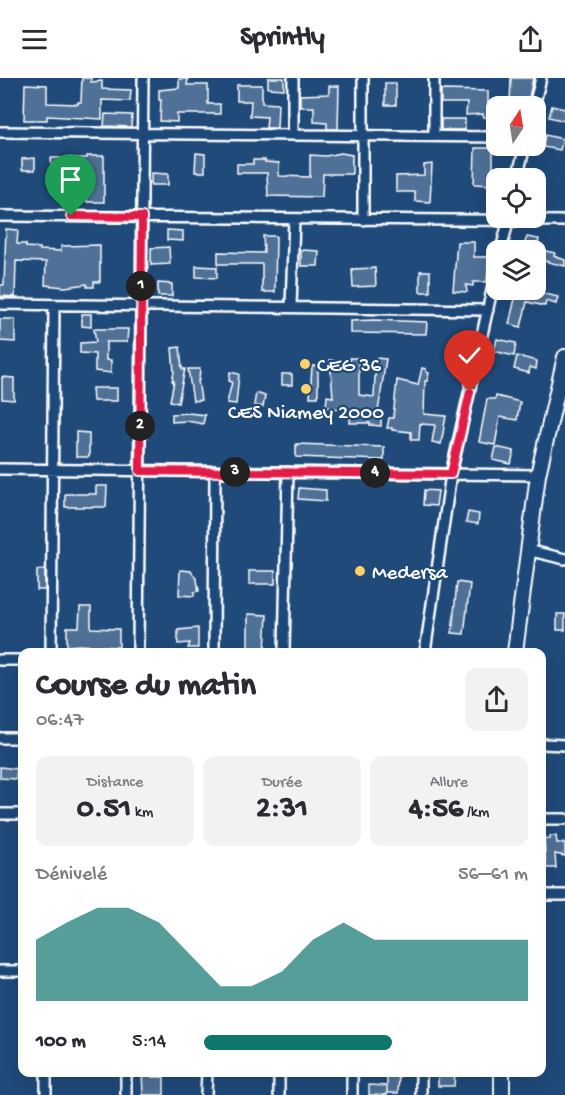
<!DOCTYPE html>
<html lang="fr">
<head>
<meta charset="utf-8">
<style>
  :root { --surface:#fff; --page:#f2f2f3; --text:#2b2b33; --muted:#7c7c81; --accent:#0f766e }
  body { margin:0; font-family:"Gochi Hand",sans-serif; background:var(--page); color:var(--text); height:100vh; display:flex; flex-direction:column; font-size:22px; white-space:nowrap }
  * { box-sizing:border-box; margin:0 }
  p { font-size:20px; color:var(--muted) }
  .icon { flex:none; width:33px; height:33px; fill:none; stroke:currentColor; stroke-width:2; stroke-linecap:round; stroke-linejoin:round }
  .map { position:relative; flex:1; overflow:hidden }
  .drawer { position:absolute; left:18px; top:570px; width:528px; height:429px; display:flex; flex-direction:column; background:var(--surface); border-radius:12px; box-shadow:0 6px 24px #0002 }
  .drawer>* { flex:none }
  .needle { width:39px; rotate:12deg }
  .tools { position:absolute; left:486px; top:18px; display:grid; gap:12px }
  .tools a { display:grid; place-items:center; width:60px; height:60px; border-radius:12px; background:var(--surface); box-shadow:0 6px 24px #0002; font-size:30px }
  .pin { position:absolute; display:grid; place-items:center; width:51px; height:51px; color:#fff; margin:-62px -26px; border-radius:50% 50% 50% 0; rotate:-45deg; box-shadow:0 0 6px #0007 }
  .pin .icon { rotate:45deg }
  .km { position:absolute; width:30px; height:30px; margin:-15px; border-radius:50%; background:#222; color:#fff; font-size:16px; line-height:30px; text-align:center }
  .round { display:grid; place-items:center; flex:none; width:63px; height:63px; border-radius:12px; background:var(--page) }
  .summary { display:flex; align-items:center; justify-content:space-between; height:102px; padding:0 18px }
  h1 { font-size:33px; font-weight:800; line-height:45px }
  .metrics { display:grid; grid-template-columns:repeat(3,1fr); gap:9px; height:102px; padding:6px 18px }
  .metrics div { display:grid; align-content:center; border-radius:12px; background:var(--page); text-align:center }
  .metrics b { font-size:30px; font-weight:800 }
  .metrics small { font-size:16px; font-weight:400 }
  .metrics p { font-size:16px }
  .chart { height:168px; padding:12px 18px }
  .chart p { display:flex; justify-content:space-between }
  .chart svg { width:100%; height:108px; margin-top:6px; fill:var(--accent); opacity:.7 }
  ul { padding:0 18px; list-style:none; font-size:20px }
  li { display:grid; grid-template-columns:96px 72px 1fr; align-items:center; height:45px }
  li i { height:15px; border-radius:8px; background:var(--accent) }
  header { display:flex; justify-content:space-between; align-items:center; height:78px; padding:0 18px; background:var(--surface); font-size:27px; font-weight:800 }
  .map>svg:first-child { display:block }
  .building { fill:#507197; stroke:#fff; stroke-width:1.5 }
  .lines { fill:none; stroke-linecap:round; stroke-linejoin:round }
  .street-casing { stroke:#fff; stroke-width:14 }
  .secondary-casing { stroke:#fff; stroke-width:18 }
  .street { stroke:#1f4a7a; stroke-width:9 }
  .secondary { stroke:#1f4a7a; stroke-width:14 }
  .route-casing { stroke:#fff; stroke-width:12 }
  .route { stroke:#e11d48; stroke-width:8 }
  .poi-dot { fill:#ffd166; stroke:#1f4a7a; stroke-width:2 }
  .labels { text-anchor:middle; stroke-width:4.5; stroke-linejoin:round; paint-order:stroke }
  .poi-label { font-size:21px; fill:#fff; stroke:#1f4a7a; text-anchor:start }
</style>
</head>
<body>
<header><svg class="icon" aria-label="menu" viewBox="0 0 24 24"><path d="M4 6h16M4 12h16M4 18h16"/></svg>Sprintly<svg class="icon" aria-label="share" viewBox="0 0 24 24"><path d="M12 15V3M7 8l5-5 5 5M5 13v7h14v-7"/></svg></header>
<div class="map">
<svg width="565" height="1017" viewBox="0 0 565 1017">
  <rect width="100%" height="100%" fill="#1f4a7a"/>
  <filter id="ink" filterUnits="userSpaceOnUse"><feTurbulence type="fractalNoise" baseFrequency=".0167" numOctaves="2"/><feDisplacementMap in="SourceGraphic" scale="12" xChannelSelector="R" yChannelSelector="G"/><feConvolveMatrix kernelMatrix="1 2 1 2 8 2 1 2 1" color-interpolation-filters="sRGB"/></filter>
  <g filter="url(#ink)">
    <path class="building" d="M82 0H91V4L102 3V11L131 12 130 23 102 22V41L47 38V42H24L25 6 47 7V25L78 26V24H81Z
      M268 0H284V11L268 10Z
      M511 0H533L528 25H510Z
      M179 1H188L187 7H208V26H220V36H177V44L160 43 161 22H159V12L179 10Z
      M385 5H396V27H385Z
      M237 7H262V25L278 26 277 50H266L267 39 250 38 251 23H237Z
      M329 8H339L338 51H327V45L314 44V29H300V17L329 16Z
      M441 12 488 13V29H494V39H483V36L466 37 467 25H441Z
      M552 28 565 31V43L549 39Z
      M105 36 132 37 131 49 104 48Z
      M441 41H465V52H441Z
      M545 57 563 61 560 72 543 69Z
      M475 70H493V107L474 106Z
      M196 75 205 76V94H195Z
      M341 75 352 77V96H323L322 119 268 118 267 95H237V86H253V82H265V84L279 85V98L310 99V77L326 78Z
      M87 78H104V124H87L86 107H81V92H52L51 80H87Z
      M35 80V92H22V81Z
      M432 86 430 124 415 123V114H396V98L424 97V87Z
      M151 95 168 96V107H151Z
      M6 151 18 152 17 166H26V169L40 170V172L61 173V168L100 167V204H94V209H87V206L65 209 45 207 46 184 16 183 15 219 0 218V207H4Z
      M167 152 183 153V163L167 162Z
      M263 158H276L275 214H262V186H218V174L264 175Z
      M527 159 539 161 537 171 555 175 554 178 565 182V188L536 181V172H522Z
      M457 164H474V179H489L487 204H473V208L466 207 467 214 453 213Z
      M169 169 170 186 151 187V170Z
      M301 172 319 173 318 188H301Z
      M196 188 217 189V200L196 199Z
      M375 190 376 208 353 209 352 191Z
      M420 193H430V214H420Z
      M158 205 172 206V218H158Z
      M517 212H529L558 219 556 226 546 223 545 228 527 224 521 249 509 246Z
      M82 236H91V249L82 248Z
      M0 241H15V264L0 263Z
      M374 242 427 244 426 256 351 255V243Z
      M94 251H128L127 264H106V282H111V295L95 293V276L80 275V265L96 264Z
      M497 261 516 265 514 278 494 273Z
      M180 269 182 291H185L178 325 170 323 174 303H172L174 294 172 270Z
      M517 278 537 283 536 291 530 289 529 295 514 291Z
      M350 280H359V317L374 319 376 280 386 281 378 334 379 338H381V348L370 347V345H350V333L326 329 327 318 333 319 330 282 351 286Z
      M312 288H318V319H310Z
      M422 290 426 291V294L429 295 427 303H425L424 336 446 338 441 366 432 364 435 347 420 346 419 362H411V354L392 352V350H387L389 340H393L397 302 418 307Z
      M188 291H200L199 302H198L201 322 193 323Z
      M230 294 239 296 236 326 227 325 232 304 229 303Z
      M282 296H292V307H282Z
      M2 299 14 300V322L2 321Z
      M92 310H117V323H93Z
      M256 315 265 318 263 329 254 327Z
      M496 318 520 324 517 342 500 339 495 367 479 364 487 321H495Z
      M188 335 205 337 203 346 187 343 172 344V336Z
      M76 354 89 355V379H76Z
      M296 366 384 369V382L296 379Z
      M496 369 514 373 511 386 493 382Z
      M96 408H107L106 429H65V416H96Z
      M299 410 326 412V423L298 421Z
      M424 412 438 413 436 428 423 427Z
      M468 434 479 436 478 446 466 444Z
      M37 492H45V512H37Z
      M180 492 191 493 197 502 199 513 194 514V518L179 517Z
      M249 493H275V506H249Z
      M457 504 470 506 464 556 452 555Z
      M80 529H91V550L119 551V569L79 567 67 568V549H79Z
      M248 536 267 537 265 574H248Z
      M557 536H565V552H557Z
      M198 550V570H188L190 565 178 566V552Z
      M0 689 17 691 16 701 0 700Z
      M550 758H556L557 765H565V778L555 776 556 790H546L544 760 550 761Z
      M142 994H152V999H164V1017H143Z
      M387 994H399L398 1015H387Z
      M438 995H455L454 1008H438Z
      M369 1007 387 1008V1017H369Z"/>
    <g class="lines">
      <defs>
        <path id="street" d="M293 0V57
          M363 0V142
          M534 28 541 0
          M0 54 496 59
          M434 58V0
          M517 100 525 68
          M0 138 565 143
          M501 172 509 140
          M0 226 488 232
          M291 229 294 141
          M0 391 538 397
          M527 472 565 481
          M51 574 54 227
          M138 574 143 0
          M214 574 215 393
          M284 574 288 394
          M425 574 451 396 496 194
          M0 582H22
          M0 660H22
          M542 666 565 667
          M0 736H22
          M542 741H565
          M542 817H565
          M0 893H22
          M46 1017V994
          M126 1017V994
          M206 1017 207 994
          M279 1017V994
          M352 1017V994
          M421 1017V994"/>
        <path id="secondary" d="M515 574 538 397 565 279
          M502 994V1017"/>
      </defs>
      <use href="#street" class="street-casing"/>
      <use href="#secondary" class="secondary-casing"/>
      <use href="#street" class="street"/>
      <use href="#secondary" class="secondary"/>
    </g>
  </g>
  <g class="lines" filter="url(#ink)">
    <defs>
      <path id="route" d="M71 138 142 139 140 393 451 396 470 314"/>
    </defs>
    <use href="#route" class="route-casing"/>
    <use href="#route" class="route"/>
  </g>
  <g class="poi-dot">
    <circle cx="305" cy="286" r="6"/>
    <circle cx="306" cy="311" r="6"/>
    <circle cx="360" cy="493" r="6"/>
  </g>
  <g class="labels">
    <g class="poi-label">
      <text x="317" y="293">CEG 36</text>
      <text x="306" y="340" text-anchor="middle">CES Niamey 2000</text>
      <text x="372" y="500">Medersa</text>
    </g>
  </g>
</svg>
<div class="tools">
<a><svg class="needle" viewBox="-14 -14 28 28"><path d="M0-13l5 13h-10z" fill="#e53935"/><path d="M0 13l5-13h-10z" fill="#7c7c81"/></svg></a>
<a><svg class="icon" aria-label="locate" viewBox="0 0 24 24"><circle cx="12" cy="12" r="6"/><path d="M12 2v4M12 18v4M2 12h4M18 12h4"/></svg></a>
<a><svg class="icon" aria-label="layers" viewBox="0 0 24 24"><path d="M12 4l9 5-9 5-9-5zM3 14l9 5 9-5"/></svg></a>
</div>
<div class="pin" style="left:71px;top:138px;background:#1e9e55"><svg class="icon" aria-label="arrive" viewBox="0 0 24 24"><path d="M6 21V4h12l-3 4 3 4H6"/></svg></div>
<div class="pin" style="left:470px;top:314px;background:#d93025"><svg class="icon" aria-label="check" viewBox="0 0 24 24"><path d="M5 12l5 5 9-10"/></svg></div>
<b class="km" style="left:141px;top:208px">1</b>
<b class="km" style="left:140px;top:348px">2</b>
<b class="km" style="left:235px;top:394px">3</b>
<b class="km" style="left:375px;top:395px">4</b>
<section class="drawer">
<div class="summary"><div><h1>Course du matin</h1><p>06:47</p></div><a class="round"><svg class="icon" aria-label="share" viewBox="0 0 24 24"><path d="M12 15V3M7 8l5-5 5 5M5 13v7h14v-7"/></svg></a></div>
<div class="metrics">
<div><p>Distance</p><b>0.51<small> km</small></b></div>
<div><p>Durée</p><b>2:31</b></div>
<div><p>Allure</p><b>4:56<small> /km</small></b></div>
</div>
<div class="chart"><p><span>Dénivelé</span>56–61 m</p>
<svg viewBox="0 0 160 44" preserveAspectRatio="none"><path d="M0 44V19L10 12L20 6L30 6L40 12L50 25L60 38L70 38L80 32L90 19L100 12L110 19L120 19L130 19L140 19L150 19L160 19V44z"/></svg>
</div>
<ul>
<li><b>100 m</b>5:14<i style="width:58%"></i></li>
</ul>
</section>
</div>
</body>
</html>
